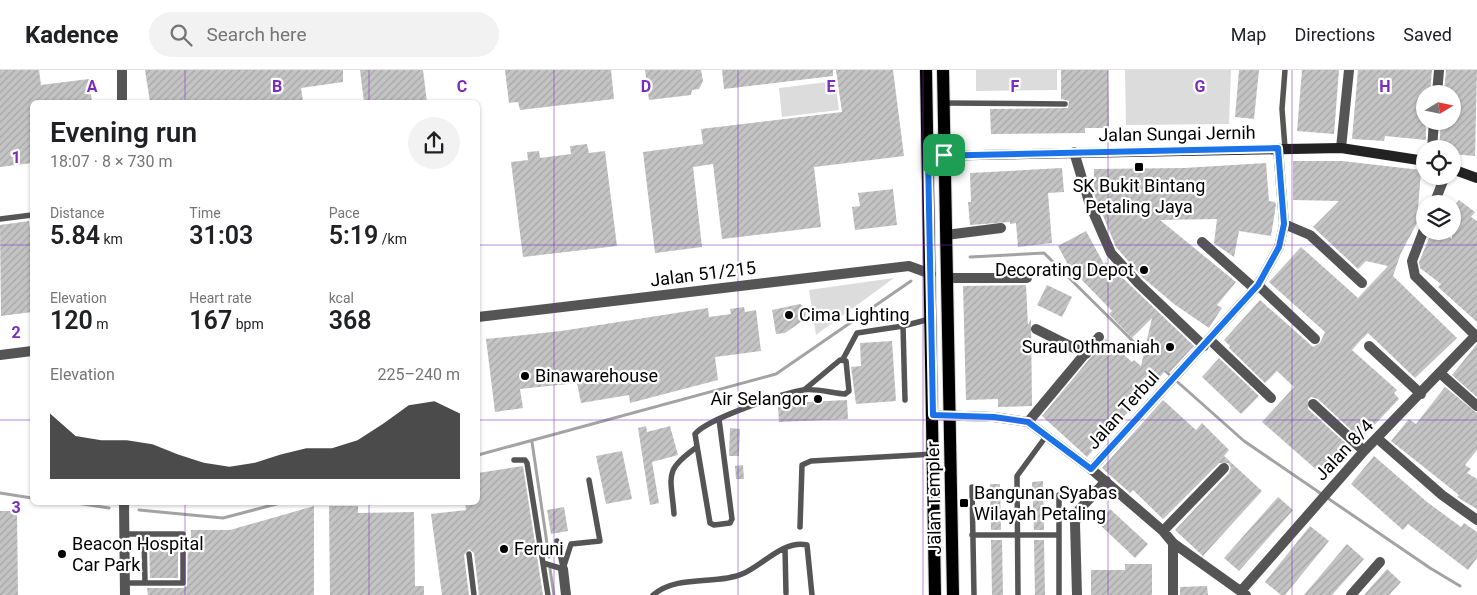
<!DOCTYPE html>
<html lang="en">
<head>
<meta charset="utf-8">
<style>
  :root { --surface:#fff; --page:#f2f2f2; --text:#202124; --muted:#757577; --line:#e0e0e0; --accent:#000 }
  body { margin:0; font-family:Roboto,sans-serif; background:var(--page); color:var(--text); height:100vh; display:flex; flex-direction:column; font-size:19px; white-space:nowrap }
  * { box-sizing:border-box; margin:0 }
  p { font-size:16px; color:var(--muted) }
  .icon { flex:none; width:28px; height:28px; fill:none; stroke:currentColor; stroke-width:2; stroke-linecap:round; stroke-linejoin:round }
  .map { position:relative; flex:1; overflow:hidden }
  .drawer { position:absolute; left:30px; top:30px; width:450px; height:405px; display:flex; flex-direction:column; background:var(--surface); border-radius:8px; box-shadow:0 1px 4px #0004 }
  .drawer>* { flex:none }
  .needle { width:32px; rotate:80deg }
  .tools { position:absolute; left:1416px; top:15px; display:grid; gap:10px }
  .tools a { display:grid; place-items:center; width:45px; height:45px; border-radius:50%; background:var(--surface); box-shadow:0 1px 4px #0004; font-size:25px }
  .pin { position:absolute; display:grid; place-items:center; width:42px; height:42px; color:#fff; margin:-21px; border-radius:10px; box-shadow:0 2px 8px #0006 }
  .round { display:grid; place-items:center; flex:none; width:52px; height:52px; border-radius:26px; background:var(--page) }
  .head { display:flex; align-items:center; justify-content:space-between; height:85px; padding:0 20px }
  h1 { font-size:28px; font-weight:600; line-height:38px }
  .metrics { display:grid; grid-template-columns:repeat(3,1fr); gap:8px; height:85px; padding:5px 20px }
  .metrics div { display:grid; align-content:center }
  .metrics b { font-size:25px; font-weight:600 }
  .metrics small { font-size:14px; font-weight:400 }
  .metrics p { font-size:14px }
  .chart { height:140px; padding:10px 20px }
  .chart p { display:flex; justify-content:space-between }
  .chart svg { width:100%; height:90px; margin-top:5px; fill:var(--accent); opacity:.7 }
  header { display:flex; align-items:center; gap:30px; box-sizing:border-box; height:70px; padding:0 25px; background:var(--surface); border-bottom:1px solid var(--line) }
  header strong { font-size:24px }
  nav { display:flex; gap:28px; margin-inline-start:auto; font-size:18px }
  .search { width:350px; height:45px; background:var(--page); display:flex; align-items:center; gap:12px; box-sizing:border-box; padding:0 18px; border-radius:28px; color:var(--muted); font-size:19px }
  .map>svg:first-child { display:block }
  .green { fill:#dcdcdc }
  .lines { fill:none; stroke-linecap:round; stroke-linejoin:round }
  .stream { stroke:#a3a3a3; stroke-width:3 }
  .building { fill:url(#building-hatch) }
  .primary-casing { stroke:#dbdbdb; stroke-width:14 }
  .lane { stroke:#555; stroke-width:5.5 }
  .street { stroke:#555; stroke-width:10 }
  .secondary { stroke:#222; stroke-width:10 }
  .primary { stroke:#000; stroke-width:12 }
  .route-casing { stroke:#fff; stroke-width:10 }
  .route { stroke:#1a73e8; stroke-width:6 }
  .grid { fill:none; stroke:#7b2cbf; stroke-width:1; stroke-opacity:0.55 }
  .poi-dot { fill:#000; stroke:#fff; stroke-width:2 }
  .labels { text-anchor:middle; stroke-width:4.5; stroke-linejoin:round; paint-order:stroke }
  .street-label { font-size:18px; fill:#000; stroke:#fff }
  .poi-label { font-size:18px; fill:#000; stroke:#fff; text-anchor:start }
  .grid-label { font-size:16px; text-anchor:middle; font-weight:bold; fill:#7b2cbf; stroke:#fff; stroke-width:4.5; stroke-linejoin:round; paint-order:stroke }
</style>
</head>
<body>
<header>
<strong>Kadence</strong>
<div class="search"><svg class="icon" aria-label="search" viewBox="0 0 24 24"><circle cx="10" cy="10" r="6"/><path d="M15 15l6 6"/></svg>Search here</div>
<nav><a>Map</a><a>Directions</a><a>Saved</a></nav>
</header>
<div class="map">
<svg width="1477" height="525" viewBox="0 0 1477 525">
  <defs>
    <pattern id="building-hatch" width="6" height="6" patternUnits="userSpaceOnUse" patternTransform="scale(1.25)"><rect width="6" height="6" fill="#c4c4c4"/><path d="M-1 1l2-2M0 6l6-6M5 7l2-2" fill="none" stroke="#a7a7a7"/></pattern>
  </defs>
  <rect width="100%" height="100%" fill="#fff"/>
  <path class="green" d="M976 0H1057V20L976 21Z
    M1125 0H1231L1229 54 1126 55Z
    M835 11 839 40 782 47 779 18Z
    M894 208 816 265 809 220Z"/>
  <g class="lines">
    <path class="stream" d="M970 187 1044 183 1147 285
      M1163 299 1244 371 1430 498 1460 516
      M532 372 549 487
      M478 385 776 304 911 211
      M0 423 32 428
      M70 432 109 438
      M139 440 223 448 284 432
      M550 499 554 525"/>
  </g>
  <path class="building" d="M0 0H39L41 15 89 9 92 32H32V93L0 97Z
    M145 0H343V12L301 18 303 32H150Z
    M360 0H423L427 32H364Z
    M505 0H611L614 29 520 40 518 32 509 33Z
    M645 0H701L703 11 699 19 692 20 691 25 649 30Z
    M722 0H833V6L724 19Z
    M836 0H893L904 86 814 97 821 157 722 169 713 94 693 97 702 177 655 183 643 82 703 74 701 59 842 42Z
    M1061 0H1108L1109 58H1085V63L991 64 990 39 1068 38 1069 31 1061 29Z
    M1239 0H1259L1254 49 1235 47Z
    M1302 0H1339L1334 64 1297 61Z
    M1358 0H1432L1430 24H1425L1426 70 1385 66 1384 71 1352 69Z
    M1446 0H1477L1475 86 1452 84V79H1439L1441 51H1452V24H1444Z
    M587 74 589 83 605 81 617 176 523 187 511 92 528 90 527 82 539 81 540 88 571 84 570 76Z
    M1293 91H1342L1421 100 1417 153 1401 183 1393 206 1457 268 1415 308 1368 263 1360 271 1352 280 1397 320 1394 323 1399 329 1361 369 1318 329 1311 327 1308 330V339L1352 379 1327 409 1262 352 1294 317 1277 301 1265 313 1229 278 1230 276 1224 270 1260 230 1313 277 1320 273 1325 262 1269 212 1301 177 1358 228 1388 196 1366 191 1358 199 1313 157 1339 131 1293 130Z
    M1266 93 1269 131 1275 132 1276 135 1271 166 1239 161 1234 187 1214 173 1217 149 1160 150 1236 212 1217 235 1222 238 1209 258 1174 234 1142 207 1116 177 1094 124V99L1184 98Z
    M1062 98 1064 122 1048 123 1052 173 1018 177 1016 153 1010 154V152L970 155 968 132H971L970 103Z
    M893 119 897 155 855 160 852 137 860 136 858 123Z
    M1459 130 1475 142 1471 147 1477 151V252L1438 217 1441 214 1420 198 1419 192 1432 161H1441L1452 169V139Z
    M29 151 32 176V242L1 246 0 155Z
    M1086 161 1104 194 1106 192 1194 276 1169 303 1166 300 1087 387 1042 346 1106 269 1132 292 1134 290 1141 296 1152 248 1132 268 1109 244 1112 241 1076 204 1074 206 1058 176Z
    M1026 215 1028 255 1031 249 1032 336 998 337V329L966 330 963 216Z
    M1047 215 1072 227 1062 247 1037 235Z
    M800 234 806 238 805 249 785 263 776 264 772 240Z
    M744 237 745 242 756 240 761 281 715 287 718 310 630 333 629 325 581 333 577 313 520 319 523 338 495 342 486 269 561 261 708 238 709 247 731 244 730 239Z
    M892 271 896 331 856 334 851 297 861 296 860 273Z
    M1477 274V327L1452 305Z
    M1219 288 1259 326 1241 344 1202 307Z
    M1445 317 1477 343V380L1465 395 1471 399 1467 403 1477 409V439L1457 427 1459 425 1391 371 1409 349 1416 354Z
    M847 330 848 349 779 352 778 336 789 335V333Z
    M1163 330 1196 360 1202 353 1229 380 1224 386 1262 421 1203 486 1175 460 1229 403 1231 397 1228 393H1219L1163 449 1133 420 1130 423 1102 398Z
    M646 356 647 362 670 356 678 385 652 392 659 433 650 435 638 358Z
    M730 358 740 359 739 386H729Z
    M622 381 632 429 606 434 596 386Z
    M1374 386 1427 432 1461 457 1464 453 1477 462V488L1468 500 1408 454 1403 460 1351 414Z
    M743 395 744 409H736L735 396Z
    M523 396 543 525H479L474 483 469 479 464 485 469 525H442L431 444 466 440 465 432H478V403Z
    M1043 411 1044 460H1034L1032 412Z
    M990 414H1000L1001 460H991Z
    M1278 427 1293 440 1239 501 1224 488Z
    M314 436V525H148L147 518H183L187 516 188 468H191V460H230Z
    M329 436H358V443L414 442 415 516H424V525H330Z
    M564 437 568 461 551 464 547 440Z
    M1110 439 1148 474 1135 488 1098 453Z
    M0 441H17L18 525H0Z
    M1310 456 1329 471 1285 525H1281L1265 512Z
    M149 469H178V508H150Z
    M991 470H1002L1003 525H992Z
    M1034 470H1044L1045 525H1035Z
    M1347 474 1364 489 1332 525H1304Z
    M1125 494H1152V525H1091V500H1125Z
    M1387 499 1401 512 1389 525H1364Z
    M1207 516 1208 525H1180V517Z"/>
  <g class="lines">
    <defs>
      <path id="primary" d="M926 0 935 525
        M943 0 953 525"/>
    </defs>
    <use href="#primary" class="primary-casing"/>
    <path class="lane" d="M943 33 1065 34
      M1285 78 1282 39 1285 0
      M0 149 32 145
      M903 256 905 330
      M843 289 857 263 903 256 930 249
      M719 349 732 449 730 453 714 455 710 453 695 364C707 349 781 324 803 320 815 318 832 323 845 324L849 321 846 291 840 290 804 320
      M514 390H525L527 393 548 525
      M972 417 974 525
      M674 444C671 405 663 401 697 377
      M800 457 802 395 811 391 934 384
      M124 464H183V513H125
      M144 464 145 513
      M972 465H1059
      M557 471 563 497
      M785 478 786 523
      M469 484 474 525
      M543 493 563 499
      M563 499 571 474 600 471 589 410
      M653 525C678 504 717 515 742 504 762 496 784 469 807 475L812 525
      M1018 525 1017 406 1047 365
      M1059 525V425"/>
    <path class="street" d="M1437 24 1439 0
      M122 32V0
      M1341 78 1349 0
      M1432 79 1434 51
      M1074 82 1090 135 1111 183 1138 213 1204 276
      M1434 134 1445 106
      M1284 154 1310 165 1362 213
      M1425 157 1412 191 1415 206 1477 267
      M946 165 1001 158
      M1202 172 1255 219
      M947 208H1027
      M1258 215 1315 269
      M478 247 909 196 931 204
      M1036 259 1086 284
      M1209 269 1271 328
      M1369 276 1421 324
      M0 285 32 281
      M1441 304 1477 336
      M1313 334 1364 381
      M933 345 994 347 1028 352 1091 399 1163 461 1173 473 1246 525
      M1028 352 1099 267
      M1377 368 1442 425 1477 450
      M1091 399 1258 215 1279 177 1284 154 1278 78
      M124 432 125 525
      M1163 461 1224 398
      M563 499 566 525
      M1241 521 1364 381 1476 265
      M1077 525 1075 453 1079 440 1106 411
      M1173 525V473
      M1351 525 1380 492"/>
    <path class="secondary" d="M928 86 1341 78 1425 91
      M1452 99 1477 108"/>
    <use href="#primary" class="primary"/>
  </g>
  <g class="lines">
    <defs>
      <path id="route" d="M1278 78 1284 154 1279 177 1258 215 1091 399 1028 352 994 347 933 345 928 86Z"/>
    </defs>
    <use href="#route" class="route-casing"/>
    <use href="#route" class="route"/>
  </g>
  <path class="grid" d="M185 0V32M369 0V32M554 0V525M738 0V525M923 0V525M1108 0V525M1292 0V525M0 175H32M478 175H1477M0 350H32M478 350H1477M185 432V525M369 432V525"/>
  <g class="poi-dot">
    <rect x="1134" y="92" width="10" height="10" rx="2.5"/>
    <circle cx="1144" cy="200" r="5"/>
    <circle cx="789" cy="245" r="5"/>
    <circle cx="1170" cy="277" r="5"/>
    <circle cx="525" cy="306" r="5"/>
    <circle cx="818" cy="329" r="5"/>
    <rect x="959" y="428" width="10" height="10" rx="2.5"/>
    <circle cx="504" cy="479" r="5"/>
    <circle cx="62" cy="484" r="5"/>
  </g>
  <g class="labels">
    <g class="street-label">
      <text transform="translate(1177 64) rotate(-1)" y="6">Jalan Sungai Jernih</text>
      <text transform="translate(703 204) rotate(-7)" y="6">Jalan 51/215</text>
      <text transform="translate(1123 340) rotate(-48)" y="6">Jalan Terbul</text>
      <text transform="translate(1344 380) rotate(-47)" y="6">Jalan 8/4</text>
      <text transform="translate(934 428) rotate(-91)" y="6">Jalan Templer</text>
    </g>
    <g class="poi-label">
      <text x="1139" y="122" text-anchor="middle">SK Bukit Bintang<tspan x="1139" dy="21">Petaling Jaya</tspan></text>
      <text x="1134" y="206" text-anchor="end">Decorating Depot</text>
      <text x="799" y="251">Cima Lighting</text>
      <text x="1160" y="283" text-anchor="end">Surau Othmaniah</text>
      <text x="535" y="312">Binawarehouse</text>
      <text x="808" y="335" text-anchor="end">Air Selangor</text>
      <text x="974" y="429">Bangunan Syabas<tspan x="974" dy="21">Wilayah Petaling</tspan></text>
      <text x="72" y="480">Beacon Hospital<tspan x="72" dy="21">Car Park</tspan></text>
      <text x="514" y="485">Feruni</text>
    </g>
  </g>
  <g class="grid-label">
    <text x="92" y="22">A</text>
    <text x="277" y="22">B</text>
    <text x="462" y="22">C</text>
    <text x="646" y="22">D</text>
    <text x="831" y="22">E</text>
    <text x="1015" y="22">F</text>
    <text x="1200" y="22">G</text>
    <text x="1385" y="22">H</text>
    <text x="16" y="93">1</text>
    <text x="16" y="268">2</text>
    <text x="16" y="443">3</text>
  </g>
</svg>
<div class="tools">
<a><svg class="needle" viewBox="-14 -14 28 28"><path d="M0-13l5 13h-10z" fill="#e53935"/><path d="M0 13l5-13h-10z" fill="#757577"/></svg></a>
<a><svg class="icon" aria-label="locate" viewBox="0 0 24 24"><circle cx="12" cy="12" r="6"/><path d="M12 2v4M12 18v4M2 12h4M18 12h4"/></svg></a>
<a><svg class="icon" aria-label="layers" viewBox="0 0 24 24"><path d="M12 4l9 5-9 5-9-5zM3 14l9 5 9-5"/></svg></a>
</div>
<div class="pin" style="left:944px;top:85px;background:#1e9e55"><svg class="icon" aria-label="arrive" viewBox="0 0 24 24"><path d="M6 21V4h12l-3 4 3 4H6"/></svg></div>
<section class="drawer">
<div class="head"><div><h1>Evening run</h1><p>18:07 · 8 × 730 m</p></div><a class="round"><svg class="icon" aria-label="share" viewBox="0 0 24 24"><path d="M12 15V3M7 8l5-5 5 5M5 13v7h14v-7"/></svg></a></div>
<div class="metrics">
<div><p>Distance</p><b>5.84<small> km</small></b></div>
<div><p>Time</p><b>31:03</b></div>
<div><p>Pace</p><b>5:19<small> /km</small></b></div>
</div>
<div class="metrics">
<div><p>Elevation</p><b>120<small> m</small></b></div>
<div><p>Heart rate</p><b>167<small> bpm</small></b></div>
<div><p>kcal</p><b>368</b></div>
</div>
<div class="chart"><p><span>Elevation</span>225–240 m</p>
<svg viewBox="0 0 160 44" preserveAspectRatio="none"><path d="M0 44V12L10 23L20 25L30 25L40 27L50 32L60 36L70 38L80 36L90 32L100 29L110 29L120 25L130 17L140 8L150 6L160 12V44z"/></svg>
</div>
</section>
</div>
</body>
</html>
